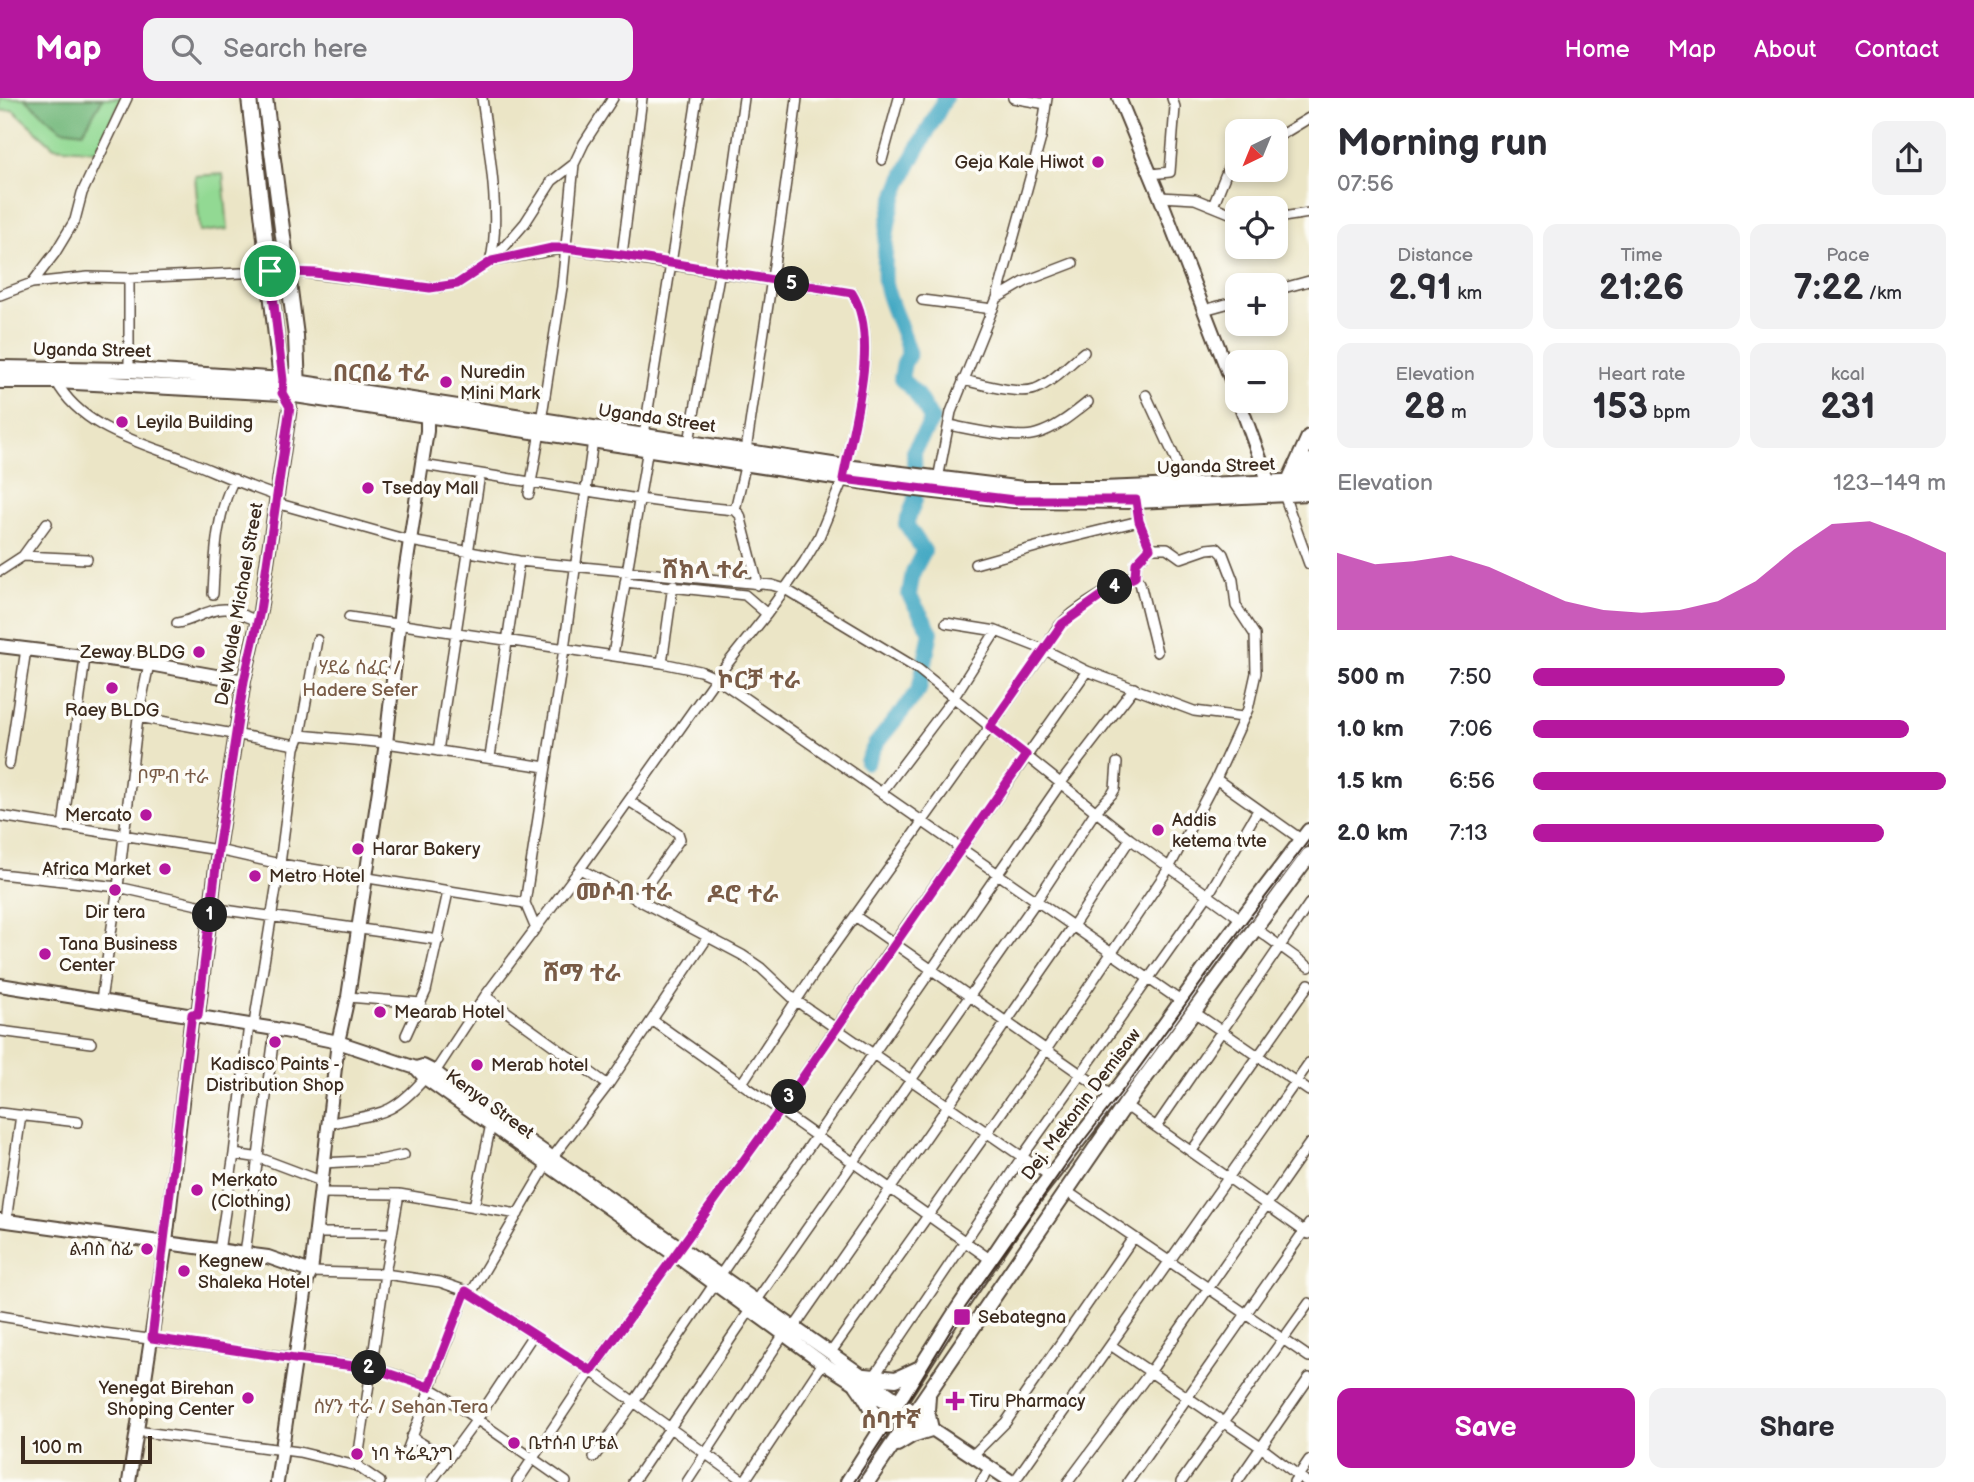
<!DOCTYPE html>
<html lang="en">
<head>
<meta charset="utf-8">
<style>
  :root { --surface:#fff; --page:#f2f2f3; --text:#2b2b33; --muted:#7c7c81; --accent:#b5179e }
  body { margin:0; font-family:"Balsamiq Sans","Noto Sans Ethiopic",sans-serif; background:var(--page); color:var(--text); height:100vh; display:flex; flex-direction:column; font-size:26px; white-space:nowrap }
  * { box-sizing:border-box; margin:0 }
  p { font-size:23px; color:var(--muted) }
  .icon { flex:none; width:38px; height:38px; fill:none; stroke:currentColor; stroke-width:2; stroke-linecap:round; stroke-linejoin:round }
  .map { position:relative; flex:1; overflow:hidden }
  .panel { display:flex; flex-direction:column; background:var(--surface); width:665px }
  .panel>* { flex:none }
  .needle { width:46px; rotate:223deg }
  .controls { position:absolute; left:1225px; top:21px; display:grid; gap:14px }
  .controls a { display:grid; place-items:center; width:63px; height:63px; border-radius:14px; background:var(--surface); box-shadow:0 4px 10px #0003; font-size:35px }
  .scale { position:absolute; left:21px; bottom:18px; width:131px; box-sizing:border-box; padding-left:7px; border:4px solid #3b2a1e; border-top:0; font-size:19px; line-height:24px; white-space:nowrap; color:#3b2a1e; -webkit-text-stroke:5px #fdfcf7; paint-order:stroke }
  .pin { position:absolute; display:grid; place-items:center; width:60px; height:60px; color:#fff; margin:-30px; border:4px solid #fff; border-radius:50%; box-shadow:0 2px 7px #0007 }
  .km { position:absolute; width:35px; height:35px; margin:-18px; border-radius:50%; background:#222; color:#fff; font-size:19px; line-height:35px; text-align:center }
  .round { display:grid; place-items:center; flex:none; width:74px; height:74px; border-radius:14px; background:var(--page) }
  .head { display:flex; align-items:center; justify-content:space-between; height:119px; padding:0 28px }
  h1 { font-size:38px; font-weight:800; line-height:52px }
  .metrics { display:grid; grid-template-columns:repeat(3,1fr); gap:10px; height:119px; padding:7px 28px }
  .metrics div { display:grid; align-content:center; border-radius:14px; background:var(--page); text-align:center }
  .metrics b { font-size:35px; font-weight:800 }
  .metrics small { font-size:19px; font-weight:400 }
  .metrics p { font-size:19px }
  .chart { height:196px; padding:14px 28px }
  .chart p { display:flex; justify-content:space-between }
  .chart svg { width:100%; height:126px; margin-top:7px; fill:var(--accent); opacity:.7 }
  .action { display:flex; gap:14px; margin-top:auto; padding:14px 28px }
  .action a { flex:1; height:80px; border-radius:14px; background:var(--accent); color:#fff; font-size:28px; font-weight:800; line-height:80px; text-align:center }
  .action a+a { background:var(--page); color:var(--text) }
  ul { padding:0 28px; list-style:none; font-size:23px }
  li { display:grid; grid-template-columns:112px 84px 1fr; align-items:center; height:52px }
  li i { height:18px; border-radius:9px; background:var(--accent) }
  header { display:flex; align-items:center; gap:42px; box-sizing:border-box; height:98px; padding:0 35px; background:var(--accent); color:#fff }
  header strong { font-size:33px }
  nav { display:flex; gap:38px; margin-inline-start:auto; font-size:24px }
  .search { width:490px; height:63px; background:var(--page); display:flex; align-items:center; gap:18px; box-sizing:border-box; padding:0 24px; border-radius:14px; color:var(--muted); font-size:26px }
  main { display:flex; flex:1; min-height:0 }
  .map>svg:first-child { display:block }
  .green { fill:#92d993; stroke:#668258; stroke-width:2 }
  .forest { fill:#75b97d; stroke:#58724e; stroke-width:2 }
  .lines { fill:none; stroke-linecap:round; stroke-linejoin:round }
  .river { stroke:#43a8c3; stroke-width:16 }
  .street-casing { stroke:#554637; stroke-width:12 }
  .secondary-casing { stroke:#554637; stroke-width:16 }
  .primary-casing { stroke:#554637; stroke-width:18 }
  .street { stroke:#fff; stroke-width:9 }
  .secondary { stroke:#fff; stroke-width:12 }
  .primary { stroke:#fff; stroke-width:14 }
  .tram { stroke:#3b2a1e; stroke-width:2 }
  .route-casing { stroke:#fff; stroke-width:14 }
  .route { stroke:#b5179e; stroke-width:9 }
  .poi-dot { fill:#b5179e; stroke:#fdfcf7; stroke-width:2.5 }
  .labels { text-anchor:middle; stroke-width:7; stroke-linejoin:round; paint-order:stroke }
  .poi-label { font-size:18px; fill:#3b2a1e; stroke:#fdfcf7; text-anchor:start }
  .street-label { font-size:18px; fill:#3b2a1e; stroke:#fdfcf7 }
  .neighbourhood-label { font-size:19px; fill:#795b46; stroke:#fdfcf7 }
  .district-label { font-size:24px; font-weight:bold; fill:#795b46; stroke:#fdfcf7 }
</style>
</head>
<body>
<header>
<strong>Map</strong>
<div class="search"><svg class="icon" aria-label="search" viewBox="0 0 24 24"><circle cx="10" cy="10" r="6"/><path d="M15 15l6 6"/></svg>Search here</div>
<nav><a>Home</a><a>Map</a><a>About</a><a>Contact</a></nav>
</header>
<main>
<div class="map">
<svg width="1309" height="1384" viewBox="0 0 1309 1384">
  <rect width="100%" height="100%" fill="#fdfcf7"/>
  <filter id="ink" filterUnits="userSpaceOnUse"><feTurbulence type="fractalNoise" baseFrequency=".0143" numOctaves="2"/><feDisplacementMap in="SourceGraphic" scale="14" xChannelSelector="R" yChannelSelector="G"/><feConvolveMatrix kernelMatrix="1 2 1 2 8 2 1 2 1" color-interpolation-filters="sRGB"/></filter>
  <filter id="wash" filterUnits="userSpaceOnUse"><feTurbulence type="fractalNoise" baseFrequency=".00686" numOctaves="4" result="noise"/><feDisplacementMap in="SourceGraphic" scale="28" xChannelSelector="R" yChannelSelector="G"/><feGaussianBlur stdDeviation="1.57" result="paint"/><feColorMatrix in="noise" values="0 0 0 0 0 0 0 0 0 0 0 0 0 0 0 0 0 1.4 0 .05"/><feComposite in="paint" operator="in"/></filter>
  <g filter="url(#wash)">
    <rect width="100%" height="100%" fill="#ebe5c6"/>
    <path class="green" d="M0 0H122L96 53 54 49 13 12 0 13Z
      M223 76 228 131 200 134 195 78Z"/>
    <path class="forest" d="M24 0H103L83 34 61 31Z"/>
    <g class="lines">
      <path class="river" d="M867 664 875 647 919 592 931 534 909 497 913 474 924 453 906 426 915 402 914 352 932 322 915 294 901 281 904 265 909 256C904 232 890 210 885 185 884 177 885 167 885 159 885 93 918 55 945 0"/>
    </g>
  </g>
  <g filter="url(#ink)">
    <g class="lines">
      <defs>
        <path id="street" d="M482 0C488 45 502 122 490 164
          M1013 0 1046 6
          M1276 40 1309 20
          M882 62 899 0
          M1151 76 1170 74 1175 9 1172 0
          M1160 99 1195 101 1237 118
          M1213 108 1237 48
          M1276 120 1309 115
          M622 157 642 0
          M492 163 566 150 852 195C880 240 855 321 845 369
          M32 185 55 155 75 122 82 95 127 0
          M1276 192 1309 183
          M0 197 32 185 88 179 129 180 288 173 430 190 457 186 492 163 525 125 552 83 574 66 584 45 613 0
          M997 200 1026 183 1073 165
          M922 202 993 211
          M1204 212 1237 203
          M129 272V180
          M963 282C981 286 1018 297 1035 291 1053 284 1069 266 1084 254
          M56 283C81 330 139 344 186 362 216 374 246 388 277 398
          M1146 297 1175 360 1181 388
          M541 323 562 189 574 66
          M949 327C970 331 1016 342 1036 336 1055 331 1073 316 1088 304
          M644 337 697 0
          M689 344 720 172 744 0
          M746 353C763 235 783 118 797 0
          M422 367C526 382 630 403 735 412L740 417 758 487
          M938 381 951 314 997 200 1041 40 1047 0
          M529 396 540 334
          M1284 397 1309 466
          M1136 403 1139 423 1150 450
          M276 405 411 443 519 463 772 487 785 491 918 571 1130 741 1241 821
          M735 412 746 364
          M1150 450 1136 465 1135 479 1140 485 1157 554
          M23 458 87 461
          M975 466 1061 442 1139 423
          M0 473 23 458 47 425
          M625 484 745 497 767 516
          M213 496C215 455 216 418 234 381
          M349 519 662 565 700 573 716 580 1182 904
          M177 525C194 523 208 510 226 511 238 511 246 521 258 522
          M946 525 996 533 1045 552 1087 573 1194 613 1243 619
          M613 557 648 350
          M662 565 673 487
          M138 619 296 647
          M300 637 317 542
          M438 653 480 376
          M490 659 519 463
          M9 666 26 551
          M1216 681 1302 742
          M882 694 954 599 996 533
          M629 703 678 735 680 741 636 802
          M0 718 218 752 280 766 525 805 564 551 593 342
          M63 729 85 560
          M580 771 742 857 761 870 795 902 1050 1078
          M0 776 118 789 211 810 439 842
          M525 805 536 831
          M855 818 1112 998
          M1255 830 1309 869
          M485 898 608 987
          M348 899 421 905
          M101 902 118 789 138 619 149 566
          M1194 914 1309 993
          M652 922 991 1162
          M254 926 280 766 295 650 300 637 386 645 546 669
          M0 933 91 945
          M406 937 426 893 448 794
          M435 974 485 898 580 771 716 580 767 516 804 464 819 439 843 381
          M742 985 817 871 1045 552C1049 545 1052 538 1056 532 1071 511 1109 493 1130 479H1135
          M1125 1007 1308 1136
          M0 1015 78 1024
          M328 1026C378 1014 388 1022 425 980
          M1156 1029 1309 806
          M1191 1054 1309 886
          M234 1056 260 1060 321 1083
          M323 1065 380 1062 404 1057
          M1065 1092 1309 1259
          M320 1095 399 1096 518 1116
          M474 1109 492 1021
          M6 1123 21 1017
          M315 1135H392
          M219 1153 234 1056 249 926
          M245 1156 275 931
          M311 1174 385 1176 440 1184 466 1193 591 1273 745 1384
          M721 1176 1060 686 1134 590
          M471 1195 546 1068 608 987 708 839
          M0 1218 103 1235 372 1270C396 1277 420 1283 442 1297L566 1384
          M795 1228 1073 828 1130 741
          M1112 1248 1262 1350 1307 1384
          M831 1254 1046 952 1169 770 1216 681 1248 611 1256 575 1255 537 1236 508 1233 482 1223 456 1217 450 1207 451 1181 460 1167 450H1150
          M873 1280 1022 1059 1208 797 1258 712
          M136 1333 299 1354 357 1368 380 1384
          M411 1339 448 1361
          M407 1353 466 1193
          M972 1358 1006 1324 1133 1140
          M594 1359 634 1304 715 1185
          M357 1368 385 1176 399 1096
          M431 1384 478 1320 533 1237
          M517 1384 591 1273 780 1012 894 845 1087 573
          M633 1384 757 1202 1037 802 1095 714 1112 696 1115 691 1117 665
          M687 1384 784 1236
          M744 1384 823 1265
          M981 1384 990 1369
          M1014 1384 1309 965
          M1068 1384 1150 1274 1309 1046
          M1128 1384 1309 1126
          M1181 1384 1309 1205
          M1237 1384 1309 1280
          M1294 1384 1309 1362"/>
        <path id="secondary" d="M1119 0 1160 99 1237 297
          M1239 303 1269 385
          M0 548 149 566 244 583
          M0 887 275 931 338 944 416 970 425 980 675 1157 823 1265 911 1321 926 1327 1012 1384
          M198 917 218 752 244 583 260 513 290 309
          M416 970 423 968 435 974 493 1018 906 1308
          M0 1122 268 1159 311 1174
          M129 1384 166 1144 192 916
          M277 1384 307 1182 311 1174 338 944 348 899 386 645 405 475 427 333V318"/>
        <path id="primary" d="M249 0 282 291
          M265 0 296 238 298 292
          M0 270 129 272 283 282 845 369 1023 391H1102L1309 383
          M0 283H56L282 295 900 389 1014 402 1136 403 1309 395
          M1295 391 1309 363
          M1285 392 1309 339
          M865 1278 896 1281 920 1270
          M857 1287C868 1302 877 1319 879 1337
          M897 1346 912 1337 931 1331 927 1313 928 1298
          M848 1384 956 1214 1026 1110 1139 963 1223 846 1309 733
          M867 1384 1125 1007 1309 757"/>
      </defs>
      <use href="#street" class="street-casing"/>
      <use href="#secondary" class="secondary-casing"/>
      <use href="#primary" class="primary-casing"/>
      <use href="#street" class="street"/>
      <use href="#secondary" class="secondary"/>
      <use href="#primary" class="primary"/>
      <path class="tram" d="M854 1384 910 1299 960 1217 1071 1059 1126 988 1230 845 1309 742"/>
    </g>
  </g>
  <g class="lines" filter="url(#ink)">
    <defs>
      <path id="route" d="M552 150H566L622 157 852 195C881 242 852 330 843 381L1014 402H1136L1139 423 1150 450 1136 465 1135 479 1114 489 1062 526 990 629 1026 657 780 1012 591 1273 466 1193 429 1289 372 1270 295 1261 152 1240 192 916 198 917 218 752 244 583 260 513 290 309 282 295 283 282 270 173 315 175 430 190 457 186 492 163Z"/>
    </defs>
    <use href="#route" class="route-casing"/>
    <use href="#route" class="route"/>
  </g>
  <g class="poi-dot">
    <circle cx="1098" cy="64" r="7"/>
    <circle cx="446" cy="284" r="7"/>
    <circle cx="122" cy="324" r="7"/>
    <circle cx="368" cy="390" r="7"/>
    <circle cx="199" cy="554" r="7"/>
    <circle cx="112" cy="590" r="7"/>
    <circle cx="146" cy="717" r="7"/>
    <circle cx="1158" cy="732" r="7"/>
    <circle cx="358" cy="751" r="7"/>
    <circle cx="165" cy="771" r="7"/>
    <circle cx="255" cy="778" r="7"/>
    <circle cx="115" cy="792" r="7"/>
    <circle cx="45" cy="856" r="7"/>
    <circle cx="380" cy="914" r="7"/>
    <circle cx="275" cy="944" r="7"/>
    <circle cx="477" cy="967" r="7"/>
    <circle cx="197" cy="1092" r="7"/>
    <circle cx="147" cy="1151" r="7"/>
    <circle cx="184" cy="1173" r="7"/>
    <rect x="953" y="1210" width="18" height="18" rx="3.5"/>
    <circle cx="248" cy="1300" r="7"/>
    <path d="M951.5 1292.5h7v7h7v7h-7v7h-7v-7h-7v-7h7z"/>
    <circle cx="514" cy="1345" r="7"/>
    <circle cx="357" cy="1356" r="7"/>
  </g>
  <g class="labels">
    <g class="poi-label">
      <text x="1084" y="70" text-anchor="end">Geja Kale Hiwot</text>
      <text x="460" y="280">Nuredin<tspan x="460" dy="21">Mini Mark</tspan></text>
      <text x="136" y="330">Leyila Building</text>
      <text x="382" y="396">Tseday Mall</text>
      <text x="185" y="560" text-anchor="end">Zeway BLDG</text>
      <text x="112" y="618" text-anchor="middle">Raey BLDG</text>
      <text x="132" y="723" text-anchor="end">Mercato</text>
      <text x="1172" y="728">Addis<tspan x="1172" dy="21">ketema tvte</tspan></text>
      <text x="372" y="757">Harar Bakery</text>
      <text x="151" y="777" text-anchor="end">Africa Market</text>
      <text x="269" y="784">Metro Hotel</text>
      <text x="115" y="820" text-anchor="middle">Dir tera</text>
      <text x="59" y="852">Tana Business<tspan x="59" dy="21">Center</tspan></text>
      <text x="394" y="920">Mearab Hotel</text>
      <text x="275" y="972" text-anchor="middle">Kadisco Paints -<tspan x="275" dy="21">Distribution Shop</tspan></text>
      <text x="491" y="973">Merab hotel</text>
      <text x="211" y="1088">Merkato<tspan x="211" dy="21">(Clothing)</tspan></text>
      <text x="133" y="1157" text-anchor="end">ልብስ ሰፊ</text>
      <text x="198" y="1169">Kegnew<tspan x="198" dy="21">Shaleka Hotel</tspan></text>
      <text x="978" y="1225">Sebategna</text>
      <text x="234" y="1296" text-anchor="end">Yenegat Birehan<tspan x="234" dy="21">Shoping Center</tspan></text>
      <text x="969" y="1309">Tiru Pharmacy</text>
      <text x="528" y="1351">ቤተሰብ ሆቴል</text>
      <text x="371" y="1362">ነባ ትሬዲንግ</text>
    </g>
    <g class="street-label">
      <text transform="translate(92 252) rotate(1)" y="6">Uganda Street</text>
      <text transform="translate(657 320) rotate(8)" y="6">Uganda Street</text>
      <text transform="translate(1216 368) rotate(-2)" y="6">Uganda Street</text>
      <text transform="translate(239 506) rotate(-80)" y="6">Dej Wolde Michael Street</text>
      <text transform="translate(490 1006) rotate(36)" y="6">Kenya Street</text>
      <text transform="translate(1081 1006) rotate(-53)" y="6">Dej. Mekonin Demisaw</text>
    </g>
    <g class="neighbourhood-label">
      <text x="360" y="576">ሃደሬ ሰፈር /<tspan x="360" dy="22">Hadere Sefer</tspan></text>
      <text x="173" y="685">ቦምብ ተራ</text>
      <text x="401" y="1315">ሰሃን ተራ / Sehan Tera</text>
    </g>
    <g class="district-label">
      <text x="381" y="283">በርበሬ ተራ</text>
      <text x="705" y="480">ሸክላ ተራ</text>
      <text x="759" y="590">ኮርቻ ተራ</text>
      <text x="624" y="802">መሶብ ተራ</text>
      <text x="743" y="804">ዶሮ ተራ</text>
      <text x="582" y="883">ሸማ ተራ</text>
      <text x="891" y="1330">ሰባተኛ</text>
    </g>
  </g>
</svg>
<div class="controls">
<a><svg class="needle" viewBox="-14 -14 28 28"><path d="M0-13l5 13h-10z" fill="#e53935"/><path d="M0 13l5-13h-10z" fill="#7c7c81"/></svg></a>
<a><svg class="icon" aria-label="locate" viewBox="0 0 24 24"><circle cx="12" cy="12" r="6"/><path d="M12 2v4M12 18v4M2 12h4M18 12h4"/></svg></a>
<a>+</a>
<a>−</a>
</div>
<div class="scale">100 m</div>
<div class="pin" style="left:270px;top:173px;background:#1e9e55"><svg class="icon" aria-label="arrive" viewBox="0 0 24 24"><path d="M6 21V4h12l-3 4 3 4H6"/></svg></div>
<b class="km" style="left:210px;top:817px">1</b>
<b class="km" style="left:369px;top:1270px">2</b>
<b class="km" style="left:789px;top:999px">3</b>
<b class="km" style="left:1115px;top:489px">4</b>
<b class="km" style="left:792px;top:186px">5</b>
</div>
<section class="panel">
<div class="head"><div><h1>Morning run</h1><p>07:56</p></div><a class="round"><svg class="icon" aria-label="share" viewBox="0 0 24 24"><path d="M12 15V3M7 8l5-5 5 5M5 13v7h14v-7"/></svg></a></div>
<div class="metrics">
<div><p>Distance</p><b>2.91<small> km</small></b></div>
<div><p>Time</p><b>21:26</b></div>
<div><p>Pace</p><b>7:22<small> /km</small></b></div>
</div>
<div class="metrics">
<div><p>Elevation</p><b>28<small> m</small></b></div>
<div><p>Heart rate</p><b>153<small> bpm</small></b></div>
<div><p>kcal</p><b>231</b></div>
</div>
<div class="chart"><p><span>Elevation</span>123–149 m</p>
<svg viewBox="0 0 160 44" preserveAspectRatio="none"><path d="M0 44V17L10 21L20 20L30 18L40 22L50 28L60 34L70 37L80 38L90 37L100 34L110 27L120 16L130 7L140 6L150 11L160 17V44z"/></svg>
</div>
<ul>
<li><b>500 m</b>7:50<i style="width:61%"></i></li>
<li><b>1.0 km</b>7:06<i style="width:91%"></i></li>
<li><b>1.5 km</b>6:56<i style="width:100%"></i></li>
<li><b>2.0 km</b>7:13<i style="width:85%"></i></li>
</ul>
<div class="action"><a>Save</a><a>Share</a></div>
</section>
</main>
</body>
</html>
